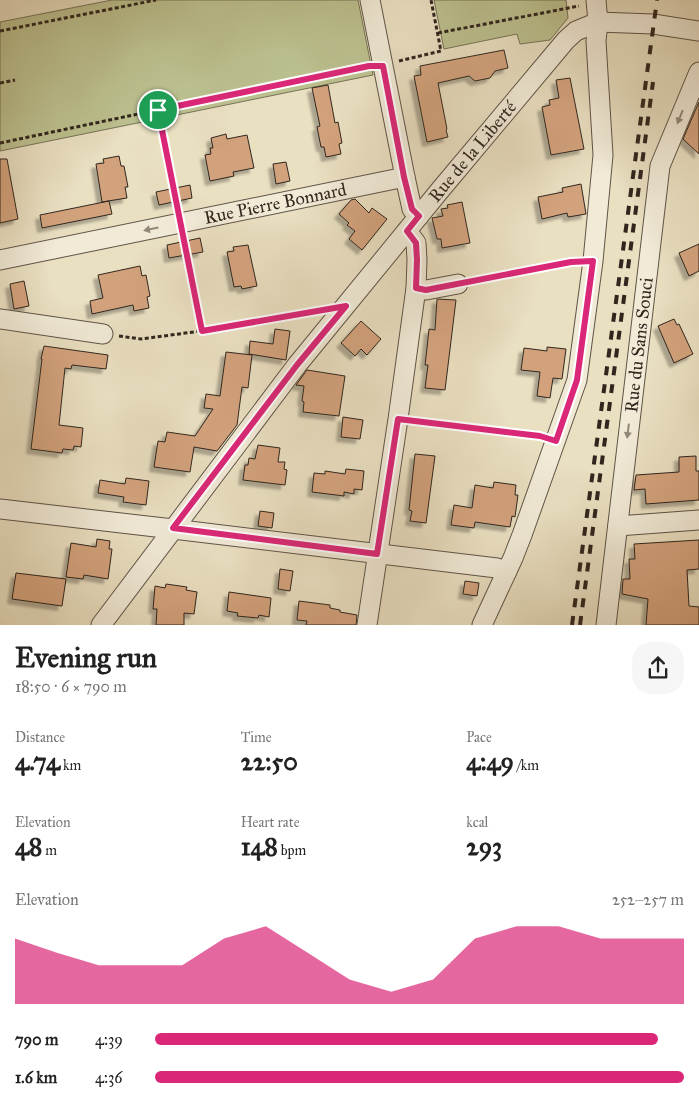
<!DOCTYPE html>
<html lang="en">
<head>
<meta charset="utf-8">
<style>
  :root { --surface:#fff; --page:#f6f6f6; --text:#222; --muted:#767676; --accent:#db2777 }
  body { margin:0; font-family:"IM FELL Great Primer",serif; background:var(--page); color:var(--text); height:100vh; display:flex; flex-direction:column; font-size:19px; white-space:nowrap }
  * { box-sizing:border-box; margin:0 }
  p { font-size:16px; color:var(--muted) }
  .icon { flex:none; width:28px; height:28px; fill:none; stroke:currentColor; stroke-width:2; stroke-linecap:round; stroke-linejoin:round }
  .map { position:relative; height:625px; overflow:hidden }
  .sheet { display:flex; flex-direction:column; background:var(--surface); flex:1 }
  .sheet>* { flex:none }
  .pin { position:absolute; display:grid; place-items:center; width:42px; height:42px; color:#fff; margin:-21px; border:2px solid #fff; border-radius:50%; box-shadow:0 1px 5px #0007 }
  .round { display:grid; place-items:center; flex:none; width:52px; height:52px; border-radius:20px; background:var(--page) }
  .overview { display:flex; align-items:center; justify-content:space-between; height:85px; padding:0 15px }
  h1 { font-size:28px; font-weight:800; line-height:38px }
  .figures { display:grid; grid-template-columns:repeat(3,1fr); gap:8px; height:85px; padding:5px 15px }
  .figures div { display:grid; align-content:center }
  .figures b { font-size:25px; font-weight:800 }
  .figures small { font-size:14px; font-weight:400 }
  .figures p { font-size:14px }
  .chart { height:140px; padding:10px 15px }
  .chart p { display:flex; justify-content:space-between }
  .chart svg { width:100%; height:90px; margin-top:5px; fill:var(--accent); opacity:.7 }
  ul { padding:0 15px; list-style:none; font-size:16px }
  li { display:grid; grid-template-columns:80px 60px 1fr; align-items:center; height:38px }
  li i { height:12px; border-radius:6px; background:var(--accent) }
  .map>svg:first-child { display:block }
  .green { fill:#bcc08f; stroke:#767356 }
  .building { fill:#d2a27c; stroke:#31261e; filter:url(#shadow) }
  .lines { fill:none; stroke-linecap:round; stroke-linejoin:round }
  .minor-casing { stroke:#5f5447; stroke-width:21 }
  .path { stroke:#31261e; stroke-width:3; stroke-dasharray:4 2.5; stroke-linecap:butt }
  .minor { stroke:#f1ead7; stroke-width:19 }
  .rail { stroke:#31261e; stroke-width:4; stroke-dasharray:9 9; stroke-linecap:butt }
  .oneway { fill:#91887a }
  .route-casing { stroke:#fff; stroke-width:10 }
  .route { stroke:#db2777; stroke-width:6 }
  .labels { text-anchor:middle; stroke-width:4; stroke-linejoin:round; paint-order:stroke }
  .street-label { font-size:18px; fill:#31261e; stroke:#f1ead7 }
</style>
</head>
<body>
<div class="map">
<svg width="699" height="625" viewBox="0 0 699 625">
  <defs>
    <filter id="shadow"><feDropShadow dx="-4.5" dy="4.5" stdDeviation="1" flood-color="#0004"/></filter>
  </defs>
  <rect width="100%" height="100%" fill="#e9dfc1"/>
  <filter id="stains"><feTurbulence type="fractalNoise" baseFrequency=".004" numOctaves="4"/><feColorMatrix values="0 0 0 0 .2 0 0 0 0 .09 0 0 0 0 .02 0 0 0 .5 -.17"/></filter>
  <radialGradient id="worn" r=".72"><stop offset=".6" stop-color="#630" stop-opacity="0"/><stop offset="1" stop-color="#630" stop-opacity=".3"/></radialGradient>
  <path class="green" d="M112 0H358L373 75 0 151V22Z
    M434 0H566L568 18 550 40 520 44 517 34 444 49Z"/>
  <path class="building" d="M504 50 508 68 495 71 490 78 475 81 469 76 438 83 447 129 446 130 448 137 427 142 414 76 421 75 420 66Z
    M570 78 584 149 551 155 542 107 550 105 549 100 559 98 556 80Z
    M328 85 335 123 338 122 342 143 339 144 341 154 326 157 324 147H321L317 127 320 126 312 88Z
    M699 102V154L683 139Z
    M226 134 227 139 247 135 254 168 233 172 234 176 210 181 205 155 211 154 210 148H213L211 138Z
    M119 156 121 166H124L128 187H125L127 198 102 202 96 164 104 163 103 159Z
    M0 159H7L18 219 0 223Z
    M286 162 290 181 276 184 273 164Z
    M581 184 586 214 568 217 567 213 542 219 538 197 563 192 562 188Z
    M190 185 192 198 159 205 156 192Z
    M355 199 369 213 372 208 387 219 362 250 349 239 355 231 347 225 349 223 339 214 351 200Z
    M109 201 112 214 42 228 40 215Z
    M462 202 470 243 442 248 441 239H437L432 218 443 216 441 209 448 208 447 205Z
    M200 238 203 252 169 258 167 245Z
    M699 244V271L689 276 679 253Z
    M248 245 257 286 242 289 241 286 234 287 227 252 234 251 233 247Z
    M140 266 142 276 146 275 150 296 147 297 149 308 134 311 133 305 92 314 90 301 103 298 98 275Z
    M24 281 29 306 14 309 10 284Z
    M437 299 456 300 445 390 425 388 428 365H425L427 348 429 329 435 330Z
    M674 319 677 325 679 324 693 354 674 363 658 326Z
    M361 321 381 339 367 355 361 349 355 356 341 343Z
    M275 329 290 331 286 360 249 354 250 341 273 344Z
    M44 346 108 355 106 369 72 365 71 369 65 368 59 425 83 428 81 447 74 446 73 450 63 449 62 453 31 449 42 359H41Z
    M547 347 566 349 562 379 553 378 550 398 537 396 540 372 521 370 524 348 547 351Z
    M226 352 252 355 248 388 242 387 237 425 217 451 194 447 190 472 154 467 158 441 165 442 167 432 195 436 213 409 204 408 206 394 220 396Z
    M307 370 345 376 339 416 303 412 304 402 302 401 304 386 296 385Z
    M343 417 363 420 360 439 341 437Z
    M258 445 280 448 278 462H285L284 469 287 470 285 485 243 480 245 465H248L249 458 255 459Z
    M415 454 435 456 426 523 410 521 412 511 409 510Z
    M696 456V471H699V500L646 504 645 489 634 490 636 475 679 472V457Z
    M346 469 364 471 362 490 354 489V494L344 492V496L312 492 314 473 325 474V471L345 474Z
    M126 478 149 481 146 505 123 502 124 497 98 493 100 480 125 484Z
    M494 482 516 485 515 495H518L515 517 512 516 510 527 475 522 474 528 451 525 454 505 472 508 475 485 493 488Z
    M260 511 274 513 272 528 258 526Z
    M97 539 110 541 109 549H112L108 579 84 575 83 579 66 577 71 543 96 547Z
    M699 540V569L687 570 689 606 699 607V625H646L648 599 622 594 623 579H630L629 559H635L634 544Z
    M280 569 293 571 290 591 278 589Z
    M16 573 66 579 62 606 12 599Z
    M465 581 479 583 477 596 463 594Z
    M166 584 187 587 186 590 197 592 194 614 184 613V625H156L157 609H153L155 586 165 588Z
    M229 592 271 598 269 617 259 615 258 618 237 616 238 613 227 611Z
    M299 601 330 605V608L340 610V612L357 615 356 625H306L307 621 297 620Z"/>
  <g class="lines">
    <defs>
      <g id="minor">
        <path d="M370 0 405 177 412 209 419 216"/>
        <path id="s1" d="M0 260 405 177"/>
        <path d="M416 288 426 290 458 284"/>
        <path d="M0 319 103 334"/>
        <path d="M0 509 173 529 497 568 507 571"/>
        <path d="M618 526 699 520"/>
        <path id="s2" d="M101 625 297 365 441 189 566 40 576 31 598 22 653 24 699 31"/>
        <path d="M367 625 398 419 416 288 417 260 416 243 407 231"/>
        <path d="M482 625 513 558 522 535 577 380 593 261 603 155 596 41 598 22 596 0"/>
        <path id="s3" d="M606 625 660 166 699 72"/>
      </g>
    </defs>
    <use href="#minor" class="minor-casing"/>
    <path class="path" d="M0 31 156 0
      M438 33 579 6
      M399 61 441 51 431 0
      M0 83 15 80
      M158 110 177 208
      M0 143 367 66
      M183 238 201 331
      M473 281 571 262H577
      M119 336 141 339 201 331 318 311
      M415 421 541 436"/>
    <use href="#minor" class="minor"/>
    <path class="rail" d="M572 625 657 0
      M580 625 653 82"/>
  </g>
  <defs><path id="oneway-solid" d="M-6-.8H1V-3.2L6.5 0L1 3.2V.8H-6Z" transform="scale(1.25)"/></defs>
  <g class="oneway">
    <use href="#oneway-solid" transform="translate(680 117) rotate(112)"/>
    <use href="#oneway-solid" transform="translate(151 229) rotate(168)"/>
    <use href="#oneway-solid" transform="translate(628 431) rotate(97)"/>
  </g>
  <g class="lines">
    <defs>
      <path id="route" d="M369 66H383L404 177 412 209 419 216 407 231 416 243 417 260 416 288 426 290 571 262 593 261 577 380 556 441 540 436 398 419 377 554 173 528 297 365 346 306 202 331 158 110Z"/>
    </defs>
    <use href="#route" class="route-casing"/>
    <use href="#route" class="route"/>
  </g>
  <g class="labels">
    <g class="street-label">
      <text dy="6" stroke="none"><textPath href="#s2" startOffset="602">Rue de la Liberté</textPath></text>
      <text dy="6" stroke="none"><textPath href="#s1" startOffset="281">Rue Pierre Bonnard</textPath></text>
      <text dy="6" stroke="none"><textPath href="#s3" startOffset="282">Rue du Sans Souci</textPath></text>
    </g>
  </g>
  <rect width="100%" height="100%" filter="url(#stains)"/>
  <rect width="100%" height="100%" fill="url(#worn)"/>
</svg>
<div class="pin" style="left:158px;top:110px;background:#1e9e55"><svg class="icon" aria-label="arrive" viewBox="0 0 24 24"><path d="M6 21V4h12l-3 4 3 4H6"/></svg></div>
</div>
<section class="sheet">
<div class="overview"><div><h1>Evening run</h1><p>18:50 · 6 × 790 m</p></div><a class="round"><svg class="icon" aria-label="share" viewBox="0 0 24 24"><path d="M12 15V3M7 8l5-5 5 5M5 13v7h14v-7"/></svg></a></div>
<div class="figures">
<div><p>Distance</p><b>4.74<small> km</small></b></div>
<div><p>Time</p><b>22:50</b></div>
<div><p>Pace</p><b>4:49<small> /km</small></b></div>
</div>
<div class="figures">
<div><p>Elevation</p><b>48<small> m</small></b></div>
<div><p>Heart rate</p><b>148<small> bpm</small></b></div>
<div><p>kcal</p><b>293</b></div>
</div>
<div class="chart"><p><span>Elevation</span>252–257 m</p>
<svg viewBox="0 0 160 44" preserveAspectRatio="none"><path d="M0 44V12L10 19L20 25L30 25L40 25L50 12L60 6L70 19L80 32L90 38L100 32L110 12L120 6L130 6L140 12L150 12L160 12V44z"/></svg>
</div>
<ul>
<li><b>790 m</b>4:39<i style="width:95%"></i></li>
<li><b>1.6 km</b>4:36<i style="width:100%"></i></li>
</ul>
</section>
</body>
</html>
